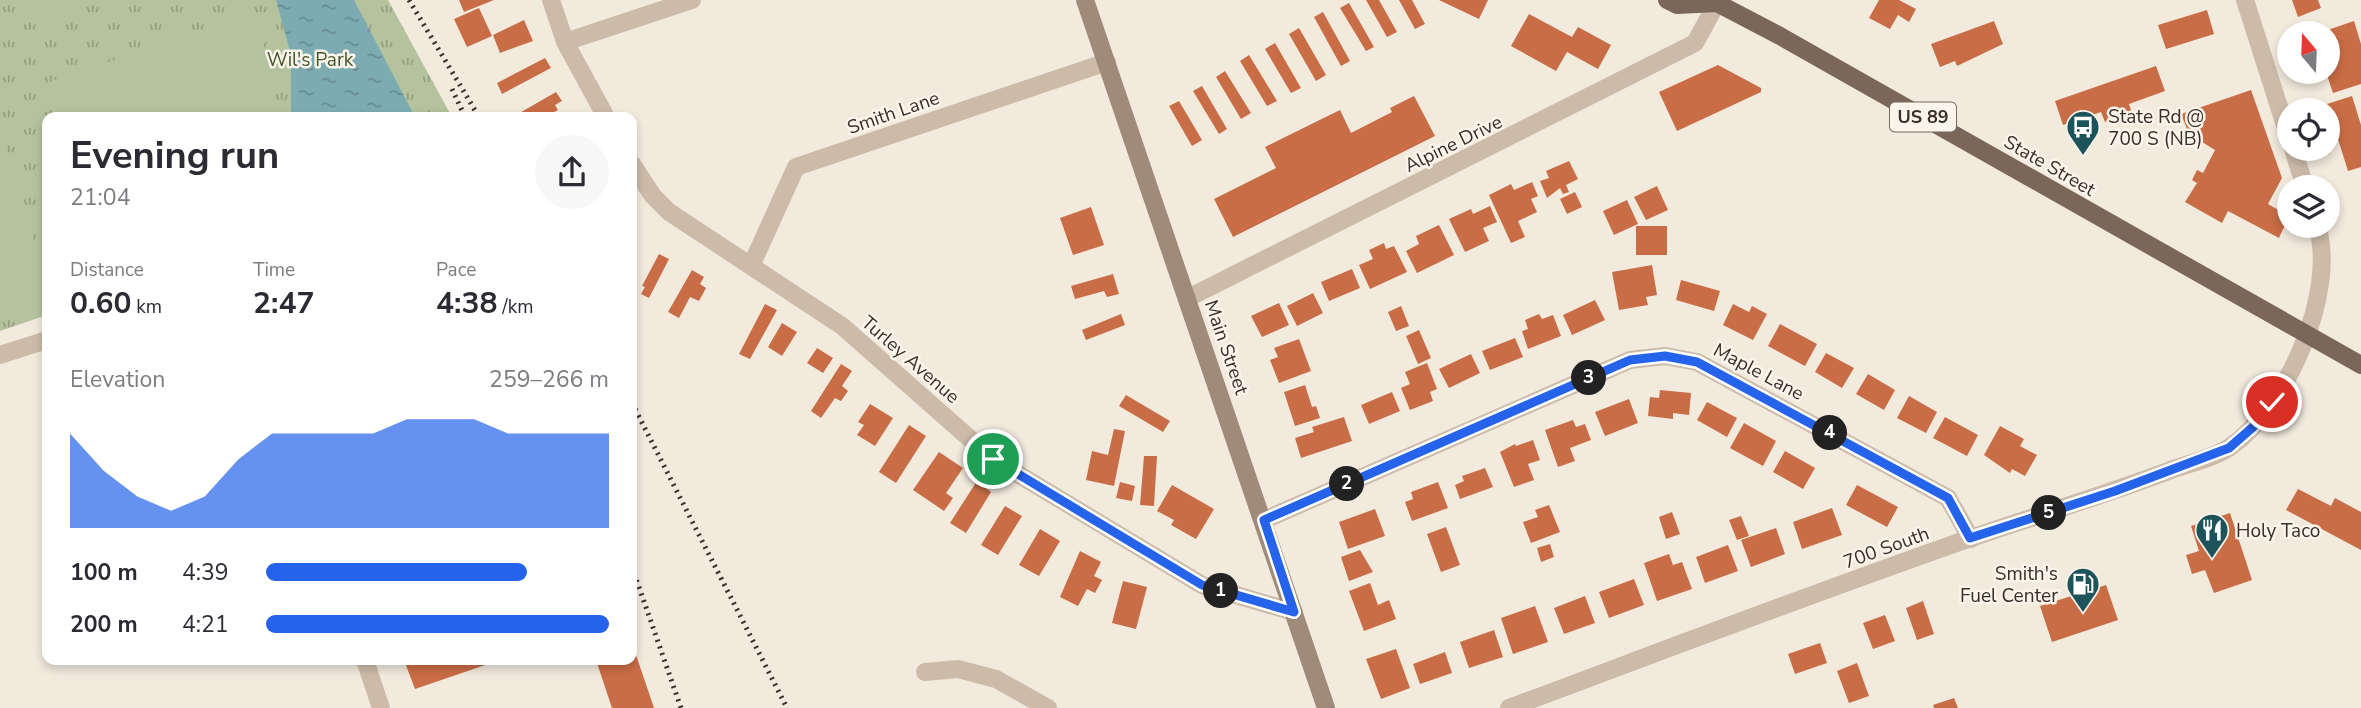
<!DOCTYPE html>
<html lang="en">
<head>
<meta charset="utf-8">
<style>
  :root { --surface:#fff; --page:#f7f7f7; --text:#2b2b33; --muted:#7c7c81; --accent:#2563eb }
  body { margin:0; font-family:"Nunito Sans",sans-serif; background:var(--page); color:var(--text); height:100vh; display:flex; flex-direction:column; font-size:26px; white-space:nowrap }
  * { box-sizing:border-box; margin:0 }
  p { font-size:23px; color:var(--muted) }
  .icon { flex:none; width:38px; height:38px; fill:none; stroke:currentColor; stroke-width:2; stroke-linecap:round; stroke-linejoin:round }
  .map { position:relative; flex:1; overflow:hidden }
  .side { position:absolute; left:42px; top:112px; width:595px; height:553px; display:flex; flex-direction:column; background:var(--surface); border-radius:14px; box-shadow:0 4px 10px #0003 }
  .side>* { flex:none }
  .needle { width:46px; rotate:341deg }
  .controls { position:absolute; left:2277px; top:21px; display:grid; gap:14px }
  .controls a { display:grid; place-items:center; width:63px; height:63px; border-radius:50%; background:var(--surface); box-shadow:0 4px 10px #0003; font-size:35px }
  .pin { position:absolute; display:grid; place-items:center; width:60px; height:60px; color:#fff; margin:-30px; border:4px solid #fff; border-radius:50%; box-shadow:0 2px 7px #0007 }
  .km { position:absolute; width:35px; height:35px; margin:-18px; border-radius:50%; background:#222; color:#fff; font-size:19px; line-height:35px; text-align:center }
  .round { display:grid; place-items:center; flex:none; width:74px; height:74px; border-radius:37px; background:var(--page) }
  .overview { display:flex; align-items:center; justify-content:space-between; height:119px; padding:0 28px }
  h1 { font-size:38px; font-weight:700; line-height:52px }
  .figures { display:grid; grid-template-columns:repeat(3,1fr); gap:10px; height:119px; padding:7px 28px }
  .figures div { display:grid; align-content:center }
  .figures b { font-size:30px; font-weight:700 }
  .figures small { font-size:19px; font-weight:400 }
  .figures p { font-size:19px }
  .chart { height:196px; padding:14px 28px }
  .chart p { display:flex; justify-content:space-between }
  .chart svg { width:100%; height:126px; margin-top:7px; fill:var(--accent); opacity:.7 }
  ul { padding:0 28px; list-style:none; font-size:23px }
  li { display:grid; grid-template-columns:112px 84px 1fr; align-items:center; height:52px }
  li i { height:18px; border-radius:9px; background:var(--accent) }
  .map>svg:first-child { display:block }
  .park { fill:url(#park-tufts) }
  .pitch { fill:#b4c39d }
  .water { fill:url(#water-ripples) }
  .building { fill:#c96d46 }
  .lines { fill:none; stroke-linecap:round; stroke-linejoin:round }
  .minor { stroke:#ccbba9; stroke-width:18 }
  .tertiary { stroke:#ccbba9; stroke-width:18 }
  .secondary { stroke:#a08a7a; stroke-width:18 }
  .primary { stroke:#7b675a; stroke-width:18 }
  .rail { stroke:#392f29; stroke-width:5; stroke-dasharray:2 5; stroke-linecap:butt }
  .route-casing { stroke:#fff; stroke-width:14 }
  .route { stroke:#2563eb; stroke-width:9 }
  .labels { text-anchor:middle; stroke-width:5; stroke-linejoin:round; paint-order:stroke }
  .shield { fill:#faf4ea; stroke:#736a63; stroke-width:2 }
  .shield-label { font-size:18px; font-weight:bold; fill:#392f29 }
  .park-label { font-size:19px; fill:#45582c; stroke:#faf4ea }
  .street-label { font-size:19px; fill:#392f29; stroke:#faf4ea }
  .poi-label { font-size:19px; fill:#392f29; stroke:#faf4ea; text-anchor:start }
</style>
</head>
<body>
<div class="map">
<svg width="2361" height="708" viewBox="0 0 2361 708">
  <defs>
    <pattern id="park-tufts" width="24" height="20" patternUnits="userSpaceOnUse" patternTransform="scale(1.75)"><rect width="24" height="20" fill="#b4c39d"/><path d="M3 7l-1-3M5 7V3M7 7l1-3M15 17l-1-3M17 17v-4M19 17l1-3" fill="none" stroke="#939f80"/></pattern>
    <pattern id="water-ripples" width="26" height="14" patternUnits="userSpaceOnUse" patternTransform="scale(1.75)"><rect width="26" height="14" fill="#7cacb1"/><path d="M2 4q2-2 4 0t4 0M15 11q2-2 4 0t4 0" fill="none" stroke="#678c90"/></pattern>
  </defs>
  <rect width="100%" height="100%" fill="#f3eade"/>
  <path class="park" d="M0 0H388L452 117H47V315L0 331Z"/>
  <path class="pitch" d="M24 0H99L32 23Z
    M255 13C267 46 271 82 265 117H60L48 82Z
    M0 131 47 282V314L0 321Z"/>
  <path class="water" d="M276 0H354L415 117H291V55Z"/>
  <path class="building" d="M459 0H494L464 12Z
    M1366 0H1379L1397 32 1387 37Z
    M1399 0H1412L1425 24 1415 29Z
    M1439 0H1488L1479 19Z
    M1879 0H1899L1916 9 1909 22 1898 15 1890 29 1869 18Z
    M2292 0H2318L2321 8 2298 17Z
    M1349 3 1374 47 1366 51 1340 8Z
    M479 8 492 36 467 47 454 19Z
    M2207 10 2214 34 2166 49 2158 25Z
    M1323 12 1350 61 1341 66 1314 17Z
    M1529 14 1572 37 1578 27 1611 45 1598 69 1567 52 1556 71 1511 46Z
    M524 20 533 41 500 53 493 35Z
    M1994 21 2003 44 1957 66 1955 61 1940 67 1931 44Z
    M2354 21 2361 44V84L2333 93 2326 72 2329 71 2328 33H2319Z
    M1299 28 1326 75 1316 81 1289 34Z
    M1275 43 1301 88 1291 93 1265 49Z
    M1249 55 1277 101 1267 106 1240 61Z
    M545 58 551 68 502 94 497 83Z
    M1718 65 1761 88V92L1677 131 1659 92Z
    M2156 66 2165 91 2129 104 2132 113 2105 122 2101 112 2063 125 2055 101Z
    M1225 71 1251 113 1241 119 1216 77Z
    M1202 86 1227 129 1219 134 1193 91Z
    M2251 90 2282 178 2268 204 2289 216 2279 238 2228 211 2222 223 2185 202 2197 183 2192 180 2197 170 2203 173 2215 150 2189 134 2181 114Z
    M556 92 562 101 555 105 558 110 545 117H517L516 115Z
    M1414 96 1435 136 1233 237 1214 199 1276 168 1265 147 1340 110 1351 133 1392 112 1390 108Z
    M2352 96 2361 125V167L2348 171 2327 104Z
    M1179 101 1202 140 1192 146 1169 106Z
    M1569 161 1578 179 1566 185 1569 192 1563 194 1560 188 1547 198 1540 181 1549 178 1546 171Z
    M1532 182 1538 196 1531 199 1537 212 1518 221 1525 237 1511 243 1489 195 1511 184 1514 190Z
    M1657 186 1668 210 1646 220 1634 197Z
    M1575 192 1582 207 1567 214 1560 199Z
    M1627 200 1638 224 1614 235 1603 211Z
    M1490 206 1497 222 1483 228 1489 241 1465 252 1449 219 1471 209 1473 214Z
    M1091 207 1104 245 1073 255 1060 218Z
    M1439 225 1454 255 1417 273 1406 251 1419 244 1416 236Z
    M1636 226H1667V255H1636Z
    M1384 243 1386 249 1394 246 1407 272 1370 289 1359 265 1373 259 1369 250Z
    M659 254 669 259 649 298 641 294 645 287 642 286Z
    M1652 265 1657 295 1646 297 1648 305 1619 310 1612 272Z
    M1352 269 1360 288 1329 301 1321 282Z
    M692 270 704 277 700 284 706 288 699 301 690 297 679 318 668 312Z
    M1113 274 1119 294 1107 297 1104 291 1075 299 1071 286Z
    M1681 280 1720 291 1714 311 1676 300Z
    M1313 293 1323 313 1297 326 1287 306Z
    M1595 300 1605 320 1572 335 1563 315Z
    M1279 303 1289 325 1262 337 1251 316Z
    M765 304 777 310 750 359 739 354Z
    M1733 304 1749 312 1752 306 1767 314 1753 340 1723 325Z
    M1401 306 1409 326 1396 331 1388 312Z
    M1121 314 1125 325 1086 340 1082 330Z
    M1539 314 1542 319 1553 315 1561 336 1528 349 1522 331 1528 329 1525 320Z
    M782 323 797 332 782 356 768 347Z
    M1780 324 1817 344 1805 366 1768 346Z
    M1419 330 1431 358 1418 364 1406 336Z
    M1515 338 1523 357 1490 370 1482 351Z
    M1299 339 1311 371 1279 383 1270 360 1278 357 1274 348Z
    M817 348 833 358 823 373 807 363Z
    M1826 353 1854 368 1842 388 1815 372Z
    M1471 354 1480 373 1449 388 1439 369Z
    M1427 363 1437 389 1430 392 1433 401 1410 410 1401 388 1410 384 1405 372Z
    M841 364 852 371 842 386 848 391 841 401 835 398 821 418 811 411Z
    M1868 374 1895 390 1884 410 1856 394Z
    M1305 385 1312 407 1316 406 1320 418 1295 426 1284 392Z
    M1660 390 1691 393 1689 415 1673 413V419L1648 416 1650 397 1659 398Z
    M1392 392 1400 411 1369 424 1361 405Z
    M1126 395 1170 421 1163 432 1119 406Z
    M1909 396 1937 412 1926 433 1897 418Z
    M1629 399 1638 423 1605 436 1595 412Z
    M1707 402 1737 418 1727 437 1697 420Z
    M870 404 893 418 875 446 857 435 864 425 858 422Z
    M1344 417 1352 441 1301 458 1295 438 1314 432 1312 427Z
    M1945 417 1978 435 1967 456 1933 438Z
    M1573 420 1576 427 1585 424 1591 440 1570 448 1575 461 1558 467 1545 430Z
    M1744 423 1776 441 1763 466 1730 448Z
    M909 425 926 436 896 483 879 472Z
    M2000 426 2024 439 2020 446 2037 455 2025 476 2012 469 2010 473 1984 455Z
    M1114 429 1125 431 1114 486 1086 480 1092 451 1108 455Z
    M1533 440 1540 460 1528 464 1534 480 1514 487 1500 452 1515 444 1516 446Z
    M1785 451 1815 468 1803 489 1773 472Z
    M939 452 963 468 946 493 953 498 944 511 913 490Z
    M1144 456H1157L1154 506 1140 505Z
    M1485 468 1493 487 1460 499 1455 485 1464 481 1462 476Z
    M977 481 991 492 966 533 950 523Z
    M1120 482 1135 486 1132 501 1116 498Z
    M1438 482 1448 508 1412 521 1405 502 1413 499 1411 492Z
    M1172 485 1214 509 1196 539 1171 525 1174 520 1157 511Z
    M1857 485 1898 507 1887 527 1846 505Z
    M2298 489 2331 506 2335 498 2361 512V550L2286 510Z
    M1549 505 1560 532 1531 543 1523 522 1538 517 1535 510Z
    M1005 506 1022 516 998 555 981 545Z
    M1832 508 1842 535 1802 549 1793 522Z
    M1375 509 1385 536 1348 549 1339 522Z
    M1672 512 1680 534 1666 539 1659 517Z
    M2230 513 2252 580 2214 593 2205 570 2192 574 2186 555 2199 551 2191 526Z
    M1741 516 1749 536 1737 540 1729 520Z
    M1446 527 1460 565 1441 572 1427 534Z
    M1776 528 1785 554 1751 567 1741 540Z
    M1040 529 1060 541 1039 576 1019 565Z
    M1550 544 1554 557 1541 562 1537 548Z
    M1728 545 1738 571 1705 583 1696 557Z
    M1360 550 1373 572 1349 581 1341 557Z
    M1080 551 1101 562 1094 576 1102 580 1095 593 1087 589 1078 606 1060 597Z
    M1669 554 1673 565 1682 562 1692 589 1657 601 1644 563Z
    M1634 579 1644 605 1609 618 1599 592Z
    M1123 581 1147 587 1136 629 1112 623Z
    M1370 583 1378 605 1389 600 1396 619 1364 631 1349 591Z
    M2106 585 2118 620 2052 642 2040 606Z
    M1585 596 1595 623 1564 634 1554 608Z
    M1923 601 1934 634 1917 640 1906 608Z
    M1535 606 1548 642 1513 654 1501 618Z
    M1885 615 1895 641 1873 649 1863 623Z
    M1494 630 1503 657 1469 668 1460 642Z
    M632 643 654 708H612L596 660H632Z
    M1820 643 1827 663 1795 674 1788 654Z
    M1396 649 1410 688 1381 699 1366 659Z
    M1445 652 1452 673 1420 684 1413 664Z
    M404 660H500L415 689Z
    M1857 663 1869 696 1849 703 1837 671Z
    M1954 698 1958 708H1934L1933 705Z"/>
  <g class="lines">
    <path class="minor" d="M551 0 565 42 606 117
      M565 42 692 0
      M632 164 653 196 669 212 842 326 993 459 1202 585 1294 612
      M751 266 796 167 1107 62
      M1188 298 1695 43 1717 3
      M0 355 47 340
      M1264 520 1630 360 1665 356 1697 362 1948 498 1971 539
      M365 660 381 708
      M925 672 958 669 996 679 1048 708"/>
    <path class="tertiary" d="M2245 0 2289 138
      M2293 149 2305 187
      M1509 708C1662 651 1816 592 1971 538 2038 515 2105 495 2171 470 2190 463 2214 458 2230 447 2286 409 2338 291 2317 226"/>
    <path class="secondary" d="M1085 0 1326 708"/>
    <path class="primary" d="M1667 0 1677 5 1717 3 1780 36 2361 365"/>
    <path class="rail" d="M409 0 479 117
      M452 89 465 117
      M632 403 787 708
      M632 567 681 708"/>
  </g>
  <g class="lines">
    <defs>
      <path id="route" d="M993 459 1202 585 1294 612 1264 520 1630 360 1665 356 1697 362 1948 498 1970 538 2115 491 2229 448 2253 427 2272 402"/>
    </defs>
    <use href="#route" class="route-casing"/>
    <use href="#route" class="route"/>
  </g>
  <defs>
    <symbol id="bus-pin" viewBox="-11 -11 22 30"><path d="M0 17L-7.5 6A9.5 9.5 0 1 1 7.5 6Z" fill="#1d545c" stroke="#faf4ea"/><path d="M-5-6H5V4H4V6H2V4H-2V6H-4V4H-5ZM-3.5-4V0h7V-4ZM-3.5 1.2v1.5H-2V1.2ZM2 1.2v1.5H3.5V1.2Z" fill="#fff"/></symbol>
    <symbol id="restaurant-pin" viewBox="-11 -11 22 30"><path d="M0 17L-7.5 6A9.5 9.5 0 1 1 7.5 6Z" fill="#1d545c" stroke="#faf4ea"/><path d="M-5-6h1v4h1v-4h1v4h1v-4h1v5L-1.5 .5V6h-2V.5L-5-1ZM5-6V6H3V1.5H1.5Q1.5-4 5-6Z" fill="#fff"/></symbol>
    <symbol id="fuel-pin" viewBox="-11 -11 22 30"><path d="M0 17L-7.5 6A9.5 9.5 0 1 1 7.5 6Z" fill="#1d545c" stroke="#faf4ea"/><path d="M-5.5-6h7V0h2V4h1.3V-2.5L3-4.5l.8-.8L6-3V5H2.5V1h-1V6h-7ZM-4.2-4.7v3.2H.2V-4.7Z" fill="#fff"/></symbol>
  </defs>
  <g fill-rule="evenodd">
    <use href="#bus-pin" x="2064" y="108" width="38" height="52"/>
    <use href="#restaurant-pin" x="2193" y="511" width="38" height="52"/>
    <use href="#fuel-pin" x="2064" y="565" width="38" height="52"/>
  </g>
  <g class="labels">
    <rect class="shield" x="1890" y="102.5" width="66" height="29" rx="5"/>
    <g class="shield-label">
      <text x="1923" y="123">US 89</text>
    </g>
    <g class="park-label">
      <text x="310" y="66">Wil's Park</text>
    </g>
    <g class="street-label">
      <text transform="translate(893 112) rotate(-19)" y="7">Smith Lane</text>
      <text transform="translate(1453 143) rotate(-26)" y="7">Alpine Drive</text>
      <text transform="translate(2050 165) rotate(30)" y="7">State Street</text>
      <text transform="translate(1227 347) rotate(71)" y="7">Main Street</text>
      <text transform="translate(911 359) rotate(41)" y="7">Turley Avenue</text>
      <text transform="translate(1759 371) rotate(28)" y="7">Maple Lane</text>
      <text transform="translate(1886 547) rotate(-20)" y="7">700 South</text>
    </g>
    <g class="poi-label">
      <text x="2108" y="123">State Rd @<tspan x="2108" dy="22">700 S (NB)</tspan></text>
      <text x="2236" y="537">Holy Taco</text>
      <text x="2058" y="580" text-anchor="end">Smith's<tspan x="2058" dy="22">Fuel Center</tspan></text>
    </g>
  </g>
</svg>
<div class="controls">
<a><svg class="needle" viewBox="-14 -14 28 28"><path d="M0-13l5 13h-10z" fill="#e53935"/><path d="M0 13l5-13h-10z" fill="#7c7c81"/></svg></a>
<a><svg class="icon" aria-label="locate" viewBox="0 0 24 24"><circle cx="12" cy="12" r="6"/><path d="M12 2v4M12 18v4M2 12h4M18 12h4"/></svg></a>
<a><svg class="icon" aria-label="layers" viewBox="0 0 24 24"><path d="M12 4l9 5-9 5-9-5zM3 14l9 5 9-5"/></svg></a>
</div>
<div class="pin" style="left:993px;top:459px;background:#1e9e55"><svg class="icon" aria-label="arrive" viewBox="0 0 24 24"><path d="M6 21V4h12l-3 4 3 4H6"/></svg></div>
<div class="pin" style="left:2272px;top:402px;background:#d93025"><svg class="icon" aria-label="check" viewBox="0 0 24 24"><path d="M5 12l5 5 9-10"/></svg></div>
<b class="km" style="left:1221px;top:591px">1</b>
<b class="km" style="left:1347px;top:484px">2</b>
<b class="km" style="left:1589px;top:378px">3</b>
<b class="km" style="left:1830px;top:433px">4</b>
<b class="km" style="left:2049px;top:513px">5</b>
<section class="side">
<div class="overview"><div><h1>Evening run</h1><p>21:04</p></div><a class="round"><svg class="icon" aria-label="share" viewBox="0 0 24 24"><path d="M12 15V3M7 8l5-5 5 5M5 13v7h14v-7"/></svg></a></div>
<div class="figures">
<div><p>Distance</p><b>0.60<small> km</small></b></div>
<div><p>Time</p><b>2:47</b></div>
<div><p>Pace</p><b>4:38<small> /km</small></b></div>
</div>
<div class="chart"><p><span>Elevation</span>259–266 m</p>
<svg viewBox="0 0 160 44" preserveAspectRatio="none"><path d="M0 44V11L10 24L20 33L30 38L40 33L50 20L60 11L70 11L80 11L90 11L100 6L110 6L120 6L130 11L140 11L150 11L160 11V44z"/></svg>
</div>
<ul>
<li><b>100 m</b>4:39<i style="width:76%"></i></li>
<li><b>200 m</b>4:21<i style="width:100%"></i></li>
</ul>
</section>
</div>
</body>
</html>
